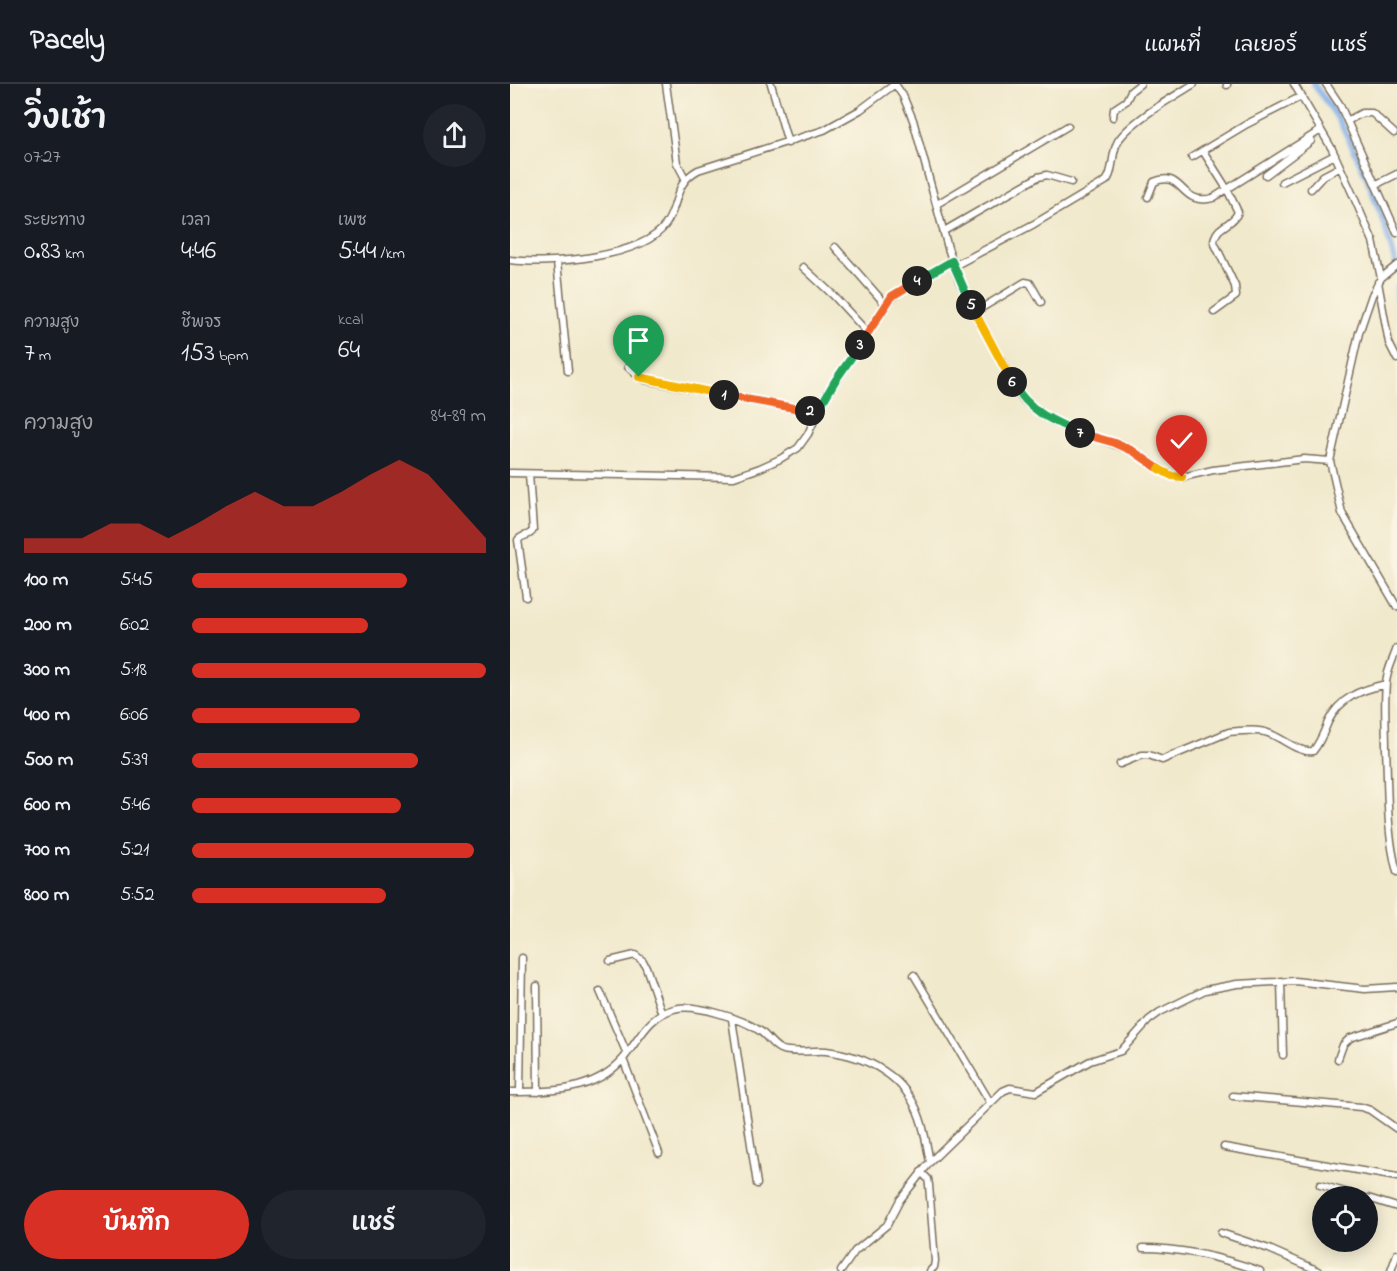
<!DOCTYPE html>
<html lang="th">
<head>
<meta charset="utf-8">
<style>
  :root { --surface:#171b24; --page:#20242c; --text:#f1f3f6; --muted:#9ea1a6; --line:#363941; --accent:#d93025 }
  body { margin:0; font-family:"Indie Flower","Playpen Sans Thai",sans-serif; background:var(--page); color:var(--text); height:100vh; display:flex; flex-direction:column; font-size:22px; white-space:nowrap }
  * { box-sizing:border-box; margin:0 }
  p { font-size:20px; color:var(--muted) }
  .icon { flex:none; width:33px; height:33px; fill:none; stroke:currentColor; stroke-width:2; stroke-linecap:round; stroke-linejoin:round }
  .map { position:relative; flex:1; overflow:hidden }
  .panel { display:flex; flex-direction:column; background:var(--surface); width:510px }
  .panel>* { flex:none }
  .tools { position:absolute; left:802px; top:1102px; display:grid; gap:12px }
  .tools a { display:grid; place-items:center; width:66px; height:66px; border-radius:50%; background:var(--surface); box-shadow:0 3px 15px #0003; font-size:30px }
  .pin { position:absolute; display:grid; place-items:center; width:51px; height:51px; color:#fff; margin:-62px -26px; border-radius:50% 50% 50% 0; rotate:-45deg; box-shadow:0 0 6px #0007 }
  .pin .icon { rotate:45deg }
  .km { position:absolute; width:30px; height:30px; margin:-15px; border-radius:50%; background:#222; color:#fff; font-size:16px; line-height:30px; text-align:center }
  .round { display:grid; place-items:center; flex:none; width:63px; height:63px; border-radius:32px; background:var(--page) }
  .summary { display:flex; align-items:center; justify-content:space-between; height:102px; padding:0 24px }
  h1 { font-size:33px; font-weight:600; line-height:45px }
  .metrics { display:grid; grid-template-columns:repeat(3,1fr); gap:9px; height:102px; padding:6px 24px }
  .metrics div { display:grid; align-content:center }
  .metrics b { font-size:26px; font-weight:600 }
  .metrics small { font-size:16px; font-weight:400 }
  .metrics p { font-size:16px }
  .chart { height:168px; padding:12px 24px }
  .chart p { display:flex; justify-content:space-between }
  .chart svg { width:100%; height:108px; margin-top:6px; fill:var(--accent); opacity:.7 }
  .button { display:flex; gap:12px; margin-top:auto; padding:12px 24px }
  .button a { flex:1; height:69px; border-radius:36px; background:var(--accent); color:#fff; font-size:24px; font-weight:600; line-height:69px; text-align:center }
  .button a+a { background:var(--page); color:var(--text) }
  ul { padding:0 24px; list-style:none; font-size:20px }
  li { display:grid; grid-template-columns:96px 72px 1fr; align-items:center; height:45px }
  li i { height:15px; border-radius:8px; background:var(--accent) }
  header { display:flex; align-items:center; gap:36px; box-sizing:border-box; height:84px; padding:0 30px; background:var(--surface); border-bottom:2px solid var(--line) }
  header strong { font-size:28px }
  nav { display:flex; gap:33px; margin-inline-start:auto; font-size:21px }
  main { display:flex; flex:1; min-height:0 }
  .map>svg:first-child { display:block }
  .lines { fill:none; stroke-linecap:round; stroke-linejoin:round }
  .canal { stroke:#7daee8; stroke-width:6 }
  .minor-casing { stroke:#7a6d5b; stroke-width:9 }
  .minor { stroke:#fff; stroke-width:6 }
  .split-1-casing { stroke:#fff; stroke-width:12 }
  .split-2-casing { stroke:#fff; stroke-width:12 }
  .split-3-casing { stroke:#fff; stroke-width:12 }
  .split-4-casing { stroke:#fff; stroke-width:12 }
  .split-5-casing { stroke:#fff; stroke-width:12 }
  .split-6-casing { stroke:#fff; stroke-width:12 }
  .split-7-casing { stroke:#fff; stroke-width:12 }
  .split-8-casing { stroke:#fff; stroke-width:12 }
  .split-9-casing { stroke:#fff; stroke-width:12 }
  .split-1 { stroke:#f5b400; stroke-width:8 }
  .split-2 { stroke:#f0652b; stroke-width:8 }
  .split-3 { stroke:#22a559; stroke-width:8 }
  .split-4 { stroke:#f0652b; stroke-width:8 }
  .split-5 { stroke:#22a559; stroke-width:8 }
  .split-6 { stroke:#f5b400; stroke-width:8 }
  .split-7 { stroke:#22a559; stroke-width:8 }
  .split-8 { stroke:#f0652b; stroke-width:8 }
  .split-9 { stroke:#f5b400; stroke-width:8 }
</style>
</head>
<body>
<header>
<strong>Pacely</strong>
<nav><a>แผนที่</a><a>เลเยอร์</a><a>แชร์</a></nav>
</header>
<main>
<section class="panel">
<div class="summary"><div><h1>วิ่งเช้า</h1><p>07:27</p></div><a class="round"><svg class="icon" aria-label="share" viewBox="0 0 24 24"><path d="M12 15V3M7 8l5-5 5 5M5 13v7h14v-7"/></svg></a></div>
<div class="metrics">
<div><p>ระยะทาง</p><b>0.83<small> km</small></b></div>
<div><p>เวลา</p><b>4:46</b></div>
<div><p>เพซ</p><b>5:44<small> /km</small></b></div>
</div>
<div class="metrics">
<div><p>ความสูง</p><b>7<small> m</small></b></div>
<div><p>ชีพจร</p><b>153<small> bpm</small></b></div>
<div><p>kcal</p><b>64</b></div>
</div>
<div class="chart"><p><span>ความสูง</span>84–89 m</p>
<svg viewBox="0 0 160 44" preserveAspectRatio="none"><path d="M0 44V38L10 38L20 38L30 32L40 32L50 38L60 32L70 25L80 19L90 25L100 25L110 19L120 12L130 6L140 12L150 25L160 38V44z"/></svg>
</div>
<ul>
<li><b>100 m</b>5:45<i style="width:73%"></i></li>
<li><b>200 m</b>6:02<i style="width:60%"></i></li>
<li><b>300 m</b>5:18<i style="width:100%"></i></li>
<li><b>400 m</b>6:06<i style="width:57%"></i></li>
<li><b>500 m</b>5:39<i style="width:77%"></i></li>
<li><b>600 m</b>5:46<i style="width:71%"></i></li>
<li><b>700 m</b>5:21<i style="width:96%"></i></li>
<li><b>800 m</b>5:52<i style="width:66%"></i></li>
</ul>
<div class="button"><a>บันทึก</a><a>แชร์</a></div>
</section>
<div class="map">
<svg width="887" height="1187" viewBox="0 0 887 1187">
  <rect width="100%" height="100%" fill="#fcf5e5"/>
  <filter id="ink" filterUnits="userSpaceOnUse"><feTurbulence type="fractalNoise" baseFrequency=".0167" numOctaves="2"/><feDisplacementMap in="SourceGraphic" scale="12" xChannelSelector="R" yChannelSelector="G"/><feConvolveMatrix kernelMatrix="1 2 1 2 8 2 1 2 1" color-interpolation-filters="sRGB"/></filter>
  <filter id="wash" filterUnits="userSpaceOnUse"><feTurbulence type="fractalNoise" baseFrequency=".008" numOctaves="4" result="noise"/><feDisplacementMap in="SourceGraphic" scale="24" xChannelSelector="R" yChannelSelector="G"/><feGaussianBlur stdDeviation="1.35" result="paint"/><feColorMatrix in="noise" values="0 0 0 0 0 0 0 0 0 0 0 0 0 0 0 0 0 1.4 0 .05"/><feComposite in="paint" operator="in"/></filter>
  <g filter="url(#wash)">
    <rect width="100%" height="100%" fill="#f0e9cc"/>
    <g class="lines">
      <path class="canal" d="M804 0C811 12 821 23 828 35 854 81 874 134 887 185
        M887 204V215"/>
    </g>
  </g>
  <g filter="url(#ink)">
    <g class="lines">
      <defs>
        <path id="minor" d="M156 0 167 79 175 94
          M261 0 278 59
          M385 0 393 12 403 36 438 164 449 197 495 284 510 312 517 319 537 334 553 342 623 367 662 392 673 393 703 386 794 375 820 377 832 429 887 523
          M784 0 822 65 843 111 863 157 871 194 862 211 849 249 820 377
          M816 0 830 21 887 149
          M717 1V0
          M603 33 604 25 616 17 621 7 630 0
          M837 37 852 29H862L884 49
          M693 67 717 105 728 128C723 142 705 141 704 158L725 202 726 212 704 228
          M682 73 737 40 792 12
          M756 91 801 57
          M772 98 825 71
          M867 100 887 90
          M801 105 813 92 830 83
          M638 113 644 98C674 85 669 123 703 114L811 46
          M427 120 558 42
          M434 147 528 93 537 91 561 98
          M325 163 376 221
          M0 176C39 181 133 174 156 140 170 119 163 100 188 86L314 46 350 26 385 0
          M47 178 58 287
          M444 182 524 140 596 97C604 89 601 69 608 57 621 37 663 13 684 0
          M293 183 323 211 358 249
          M871 194 887 181
          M868 198 879 259 887 275
          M465 228 515 198 520 199 531 218
          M118 283 129 293 136 296 307 329
          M0 389 224 393 250 384 270 375 288 364 298 350 315 313 379 217 390 207 442 177
          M16 513 8 456C12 450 20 453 23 446L19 390
          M887 564C883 576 877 586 876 599 874 620 876 643 876 664 878 705 876 747 887 788
          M610 680 632 671H639L652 676 719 648C732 647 746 645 758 649 773 654 788 669 803 667 810 659 814 648 818 638 830 613 851 606 876 600
          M100 877 125 871 133 877 136 883 152 930
          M404 891 480 1018
          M771 897 773 971
          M27 902 28 1008
          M90 907 117 970
          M222 935 247 1100
          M113 975 149 1069
          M828 975 833 961 840 954 887 939
          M0 1008C40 1008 84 1008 113 975 129 956 138 932 164 925 184 919 233 935 250 947 257 952 262 961 270 965 281 970 303 966 316 967 357 972 396 992 410 1034 415 1048 417 1064 420 1078
          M10 1008 12 874
          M723 1012 851 1023 860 1026 887 1045
          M714 1063 887 1093
          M411 1088 418 1095 419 1101 425 1177 424 1183 420 1187
          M810 1101 853 1113
          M858 1114 887 1123
          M711 1149 759 1165 809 1187
          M633 1164C672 1164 713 1174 750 1187
          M331 1187 345 1167 377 1141 390 1116 420 1078 493 1007 500 1004 526 1008 580 977 611 967 639 936 650 928 695 906 727 900 785 897 855 905 887 903
          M881 1187 887 1170"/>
      </defs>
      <use href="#minor" class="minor-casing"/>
      <use href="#minor" class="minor"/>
    </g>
  </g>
  <g class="lines" filter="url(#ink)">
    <defs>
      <path id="split-1" d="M129 293 214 311"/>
      <path id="split-2" d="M214 311 300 327"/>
      <path id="split-3" d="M300 327 307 328 325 297 350 261"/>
      <path id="split-4" d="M350 261 382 212 407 197"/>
      <path id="split-5" d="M407 197 442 177 461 221"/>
      <path id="split-6" d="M461 221 502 298"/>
      <path id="split-7" d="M502 298C519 327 540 336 570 349"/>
      <path id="split-8" d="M570 349 605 359 623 367 649 385"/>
      <path id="split-9" d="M649 385 662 392 672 393"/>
    </defs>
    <use href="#split-1" class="split-1-casing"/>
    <use href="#split-2" class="split-2-casing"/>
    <use href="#split-3" class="split-3-casing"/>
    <use href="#split-4" class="split-4-casing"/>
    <use href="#split-5" class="split-5-casing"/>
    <use href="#split-6" class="split-6-casing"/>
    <use href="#split-7" class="split-7-casing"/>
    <use href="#split-8" class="split-8-casing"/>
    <use href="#split-9" class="split-9-casing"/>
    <use href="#split-1" class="split-1"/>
    <use href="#split-2" class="split-2"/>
    <use href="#split-3" class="split-3"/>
    <use href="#split-4" class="split-4"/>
    <use href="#split-5" class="split-5"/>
    <use href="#split-6" class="split-6"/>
    <use href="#split-7" class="split-7"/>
    <use href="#split-8" class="split-8"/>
    <use href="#split-9" class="split-9"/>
  </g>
</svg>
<div class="tools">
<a><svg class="icon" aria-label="locate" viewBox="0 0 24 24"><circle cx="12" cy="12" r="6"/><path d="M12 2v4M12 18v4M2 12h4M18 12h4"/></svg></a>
</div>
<div class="pin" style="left:129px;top:293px;background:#1e9e55"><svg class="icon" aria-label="arrive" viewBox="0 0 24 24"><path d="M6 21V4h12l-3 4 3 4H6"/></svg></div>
<div class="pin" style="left:672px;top:393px;background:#d93025"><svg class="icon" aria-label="check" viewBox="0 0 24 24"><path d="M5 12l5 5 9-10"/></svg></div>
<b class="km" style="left:214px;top:311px">1</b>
<b class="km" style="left:300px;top:327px">2</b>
<b class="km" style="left:350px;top:261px">3</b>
<b class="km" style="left:407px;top:197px">4</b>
<b class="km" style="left:461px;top:221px">5</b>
<b class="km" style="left:502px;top:298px">6</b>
<b class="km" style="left:570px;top:349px">7</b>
</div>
</main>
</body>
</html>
